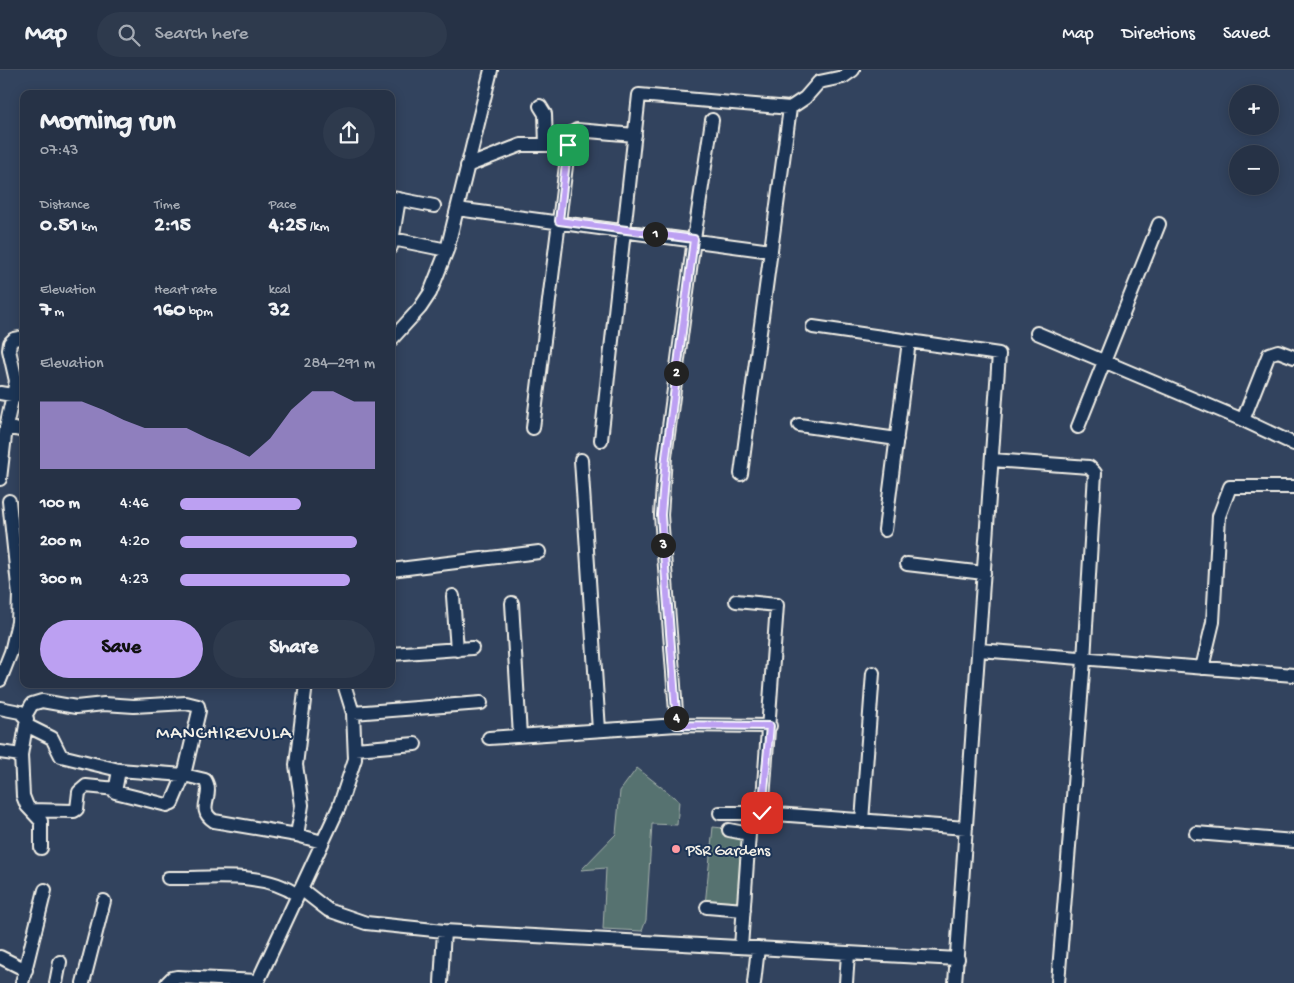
<!DOCTYPE html>
<html lang="en">
<head>
<meta charset="utf-8">
<style>
  :root { --surface:#263246; --page:#2e3a4d; --text:#f1f3f6; --muted:#a4aab3; --line:#424d5f; --accent:#bca0f2 }
  body { margin:0; font-family:"Gochi Hand",sans-serif; background:var(--page); color:var(--text); height:100vh; display:flex; flex-direction:column; font-size:19px; white-space:nowrap }
  * { box-sizing:border-box; margin:0 }
  p { font-size:16px; color:var(--muted) }
  .icon { flex:none; width:28px; height:28px; fill:none; stroke:currentColor; stroke-width:2; stroke-linecap:round; stroke-linejoin:round }
  .map { position:relative; flex:1; overflow:hidden }
  .sheet { position:absolute; left:20px; top:20px; width:375px; height:598px; display:flex; flex-direction:column; background:var(--surface); border-radius:10px; box-shadow:0 2px 12px #0003,0 0 0 1px var(--line) }
  .sheet>* { flex:none }
  .tools { position:absolute; left:1229px; top:15px; display:grid; gap:10px }
  .tools a { display:grid; place-items:center; width:50px; height:50px; border-radius:50%; background:var(--surface); box-shadow:0 2px 12px #0003,0 0 0 1px var(--line); font-size:25px }
  .pin { position:absolute; display:grid; place-items:center; width:42px; height:42px; color:#fff; margin:-21px; border-radius:10px; box-shadow:0 2px 8px #0006 }
  .km { position:absolute; width:25px; height:25px; margin:-12px; border-radius:50%; background:#222; color:#fff; font-size:14px; line-height:25px; text-align:center }
  .round { display:grid; place-items:center; flex:none; width:52px; height:52px; border-radius:26px; background:var(--page) }
  .head { display:flex; align-items:center; justify-content:space-between; height:85px; padding:0 20px }
  h1 { font-size:28px; font-weight:800; line-height:38px }
  .figures { display:grid; grid-template-columns:repeat(3,1fr); gap:8px; height:85px; padding:5px 20px }
  .figures div { display:grid; align-content:center }
  .figures b { font-size:21px; font-weight:800 }
  .figures small { font-size:14px; font-weight:400 }
  .figures p { font-size:14px }
  .chart { height:140px; padding:10px 20px }
  .chart p { display:flex; justify-content:space-between }
  .chart svg { width:100%; height:90px; margin-top:5px; fill:var(--accent); opacity:.7 }
  .button { display:flex; gap:10px; margin-top:auto; padding:10px 20px }
  .button a { flex:1; height:58px; border-radius:30px; background:var(--accent); color:#111; font-size:20px; font-weight:800; line-height:58px; text-align:center }
  .button a+a { background:var(--page); color:var(--text) }
  ul { padding:0 20px; list-style:none; font-size:16px }
  li { display:grid; grid-template-columns:80px 60px 1fr; align-items:center; height:38px }
  li i { height:12px; border-radius:6px; background:var(--accent) }
  header { display:flex; align-items:center; gap:30px; box-sizing:border-box; height:70px; padding:0 25px; background:var(--surface); border-bottom:1px solid var(--line) }
  header strong { font-size:24px }
  nav { display:flex; gap:28px; margin-inline-start:auto; font-size:18px }
  .search { width:350px; height:45px; background:var(--page); display:flex; align-items:center; gap:12px; box-sizing:border-box; padding:0 18px; border-radius:28px; color:var(--muted); font-size:19px }
  .map>svg:first-child { display:block }
  .green { fill:#57726f; stroke:#a6b2ac }
  .lines { fill:none; stroke-linecap:round; stroke-linejoin:round }
  .minor-casing { stroke:#f4f1e8; stroke-width:16 }
  .minor { stroke:#1d3557; stroke-width:12 }
  .route-casing { stroke:#fff; stroke-width:10 }
  .route { stroke:#bca0f2; stroke-width:6 }
  .poi-dot { fill:#ff9aa2; stroke:#1d3557; stroke-width:2 }
  .labels { text-anchor:middle; stroke-width:4; stroke-linejoin:round; paint-order:stroke }
  .poi-label { font-size:16px; fill:#f4f1e8; stroke:#1d3557; text-anchor:start }
  .quarter-label { font-size:19px; letter-spacing:1px; fill:#f4f1e8; stroke:#1d3557 }
</style>
</head>
<body>
<header>
<strong>Map</strong>
<div class="search"><svg class="icon" aria-label="search" viewBox="0 0 24 24"><circle cx="10" cy="10" r="6"/><path d="M15 15l6 6"/></svg>Search here</div>
<nav><a>Map</a><a>Directions</a><a>Saved</a></nav>
</header>
<div class="map">
<svg width="1294" height="913" viewBox="0 0 1294 913">
  <rect width="100%" height="100%" fill="#32435e"/>
  <filter id="ink" filterUnits="userSpaceOnUse"><feTurbulence type="fractalNoise" baseFrequency=".02" numOctaves="2"/><feDisplacementMap in="SourceGraphic" scale="10" xChannelSelector="R" yChannelSelector="G"/><feConvolveMatrix kernelMatrix="1 2 1 2 8 2 1 2 1" color-interpolation-filters="sRGB"/></filter>
  <g filter="url(#ink)">
    <path class="green" d="M637 698 679 731 677 755 652 754 646 850 642 861 603 859 606 798 581 800 616 764 620 721Z
      M713 757 753 761 745 839 705 835Z"/>
    <g class="lines">
      <defs>
        <path id="minor" d="M540 36 545 44 546 75
          M790 38 805 28 819 12 843 7 853 0
          M467 96 521 75H568
          M393 128 434 136
          M457 139 771 181
          M393 169 447 180
          M391 177 399 129
          M813 257 999 284 955 913
          M1037 263 1243 350 1294 374
          M24 267 14 269 10 273 9 280 16 311 6 357 24 361
          M391 270 420 238 430 223 447 180 491 0
          M0 323 24 327
          M1243 350 1269 284 1278 281 1294 287
          M799 355 897 369
          M1078 357 1159 154
          M533 358 570 64 577 60 635 65
          M601 370 639 25 790 38 741 404
          M581 390 599 660
          M992 390 1089 397 1095 403 1084 590 1058 913
          M0 409 6 357
          M9 431 19 525 18 552
          M885 460 909 271
          M907 494 984 503
          M391 500 539 482
          M453 526 457 580
          M736 531 777 535 762 743
          M512 533 520 666
          M979 580 1294 605
          M391 584 472 578
          M1202 598 1213 552 1219 446 1230 417H1294
          M0 610 11 582 18 552 24 551
          M0 638 20 642 27 649 21 685 23 726 27 736 41 751V778
          M353 643 481 633
          M25 646 32 634 42 631 76 637 104 634 134 636 186 633 198 636 199 641 184 705 172 733 167 735 115 722 119 700
          M677 655 661 445 665 387 694 169 712 50
          M28 656 52 668 61 686 119 700 184 705 205 710C215 726 195 739 214 751L297 765 322 772
          M489 668 677 655 770 656
          M355 679 415 674
          M0 682 21 685
          M31 740 74 741 77 739 79 722 86 716 116 719
          M720 743H762L966 758
          M862 751 873 603
          M729 760 749 764 741 877
          M1196 763 1294 771
          M297 765 302 735 296 695 306 614
          M168 808C209 809 263 800 297 825
          M301 819 328 840 366 853 444 861 958 889
          M707 837 744 840
          M0 887 26 900
          M22 913 45 820
          M56 913 60 892
          M83 913 104 831
          M167 913 172 908 177 907 258 911
          M257 913 339 737 355 689 353 643 344 614
          M441 913 444 861
          M754 913 758 878
          M846 913 848 884"/>
      </defs>
      <use href="#minor" class="minor-casing"/>
      <use href="#minor" class="minor"/>
    </g>
  </g>
  <g class="lines" filter="url(#ink)">
    <defs>
      <path id="route" d="M568 75 559 151 694 169 666 387 661 445 677 655 770 656 762 743"/>
    </defs>
    <use href="#route" class="route-casing"/>
    <use href="#route" class="route"/>
  </g>
  <circle class="poi-dot" cx="676" cy="779" r="5"/>
  <g class="labels">
    <g class="poi-label">
      <text x="686" y="785">PSR Gardens</text>
    </g>
    <g class="quarter-label">
      <text x="224" y="668">MANCHIREVULA</text>
    </g>
  </g>
</svg>
<div class="tools">
<a>+</a>
<a>−</a>
</div>
<div class="pin" style="left:568px;top:75px;background:#1e9e55"><svg class="icon" aria-label="arrive" viewBox="0 0 24 24"><path d="M6 21V4h12l-3 4 3 4H6"/></svg></div>
<div class="pin" style="left:762px;top:743px;background:#d93025"><svg class="icon" aria-label="check" viewBox="0 0 24 24"><path d="M5 12l5 5 9-10"/></svg></div>
<b class="km" style="left:655px;top:164px">1</b>
<b class="km" style="left:676px;top:303px">2</b>
<b class="km" style="left:663px;top:475px">3</b>
<b class="km" style="left:676px;top:648px">4</b>
<section class="sheet">
<div class="head"><div><h1>Morning run</h1><p>07:43</p></div><a class="round"><svg class="icon" aria-label="share" viewBox="0 0 24 24"><path d="M12 15V3M7 8l5-5 5 5M5 13v7h14v-7"/></svg></a></div>
<div class="figures">
<div><p>Distance</p><b>0.51<small> km</small></b></div>
<div><p>Time</p><b>2:15</b></div>
<div><p>Pace</p><b>4:25<small> /km</small></b></div>
</div>
<div class="figures">
<div><p>Elevation</p><b>7<small> m</small></b></div>
<div><p>Heart rate</p><b>160<small> bpm</small></b></div>
<div><p>kcal</p><b>32</b></div>
</div>
<div class="chart"><p><span>Elevation</span>284–291 m</p>
<svg viewBox="0 0 160 44" preserveAspectRatio="none"><path d="M0 44V11L10 11L20 11L30 15L40 20L50 24L60 24L70 24L80 29L90 33L100 38L110 29L120 15L130 6L140 6L150 11L160 11V44z"/></svg>
</div>
<ul>
<li><b>100 m</b>4:46<i style="width:62%"></i></li>
<li><b>200 m</b>4:20<i style="width:91%"></i></li>
<li><b>300 m</b>4:23<i style="width:87%"></i></li>
</ul>
<div class="button"><a>Save</a><a>Share</a></div>
</section>
</div>
</body>
</html>
